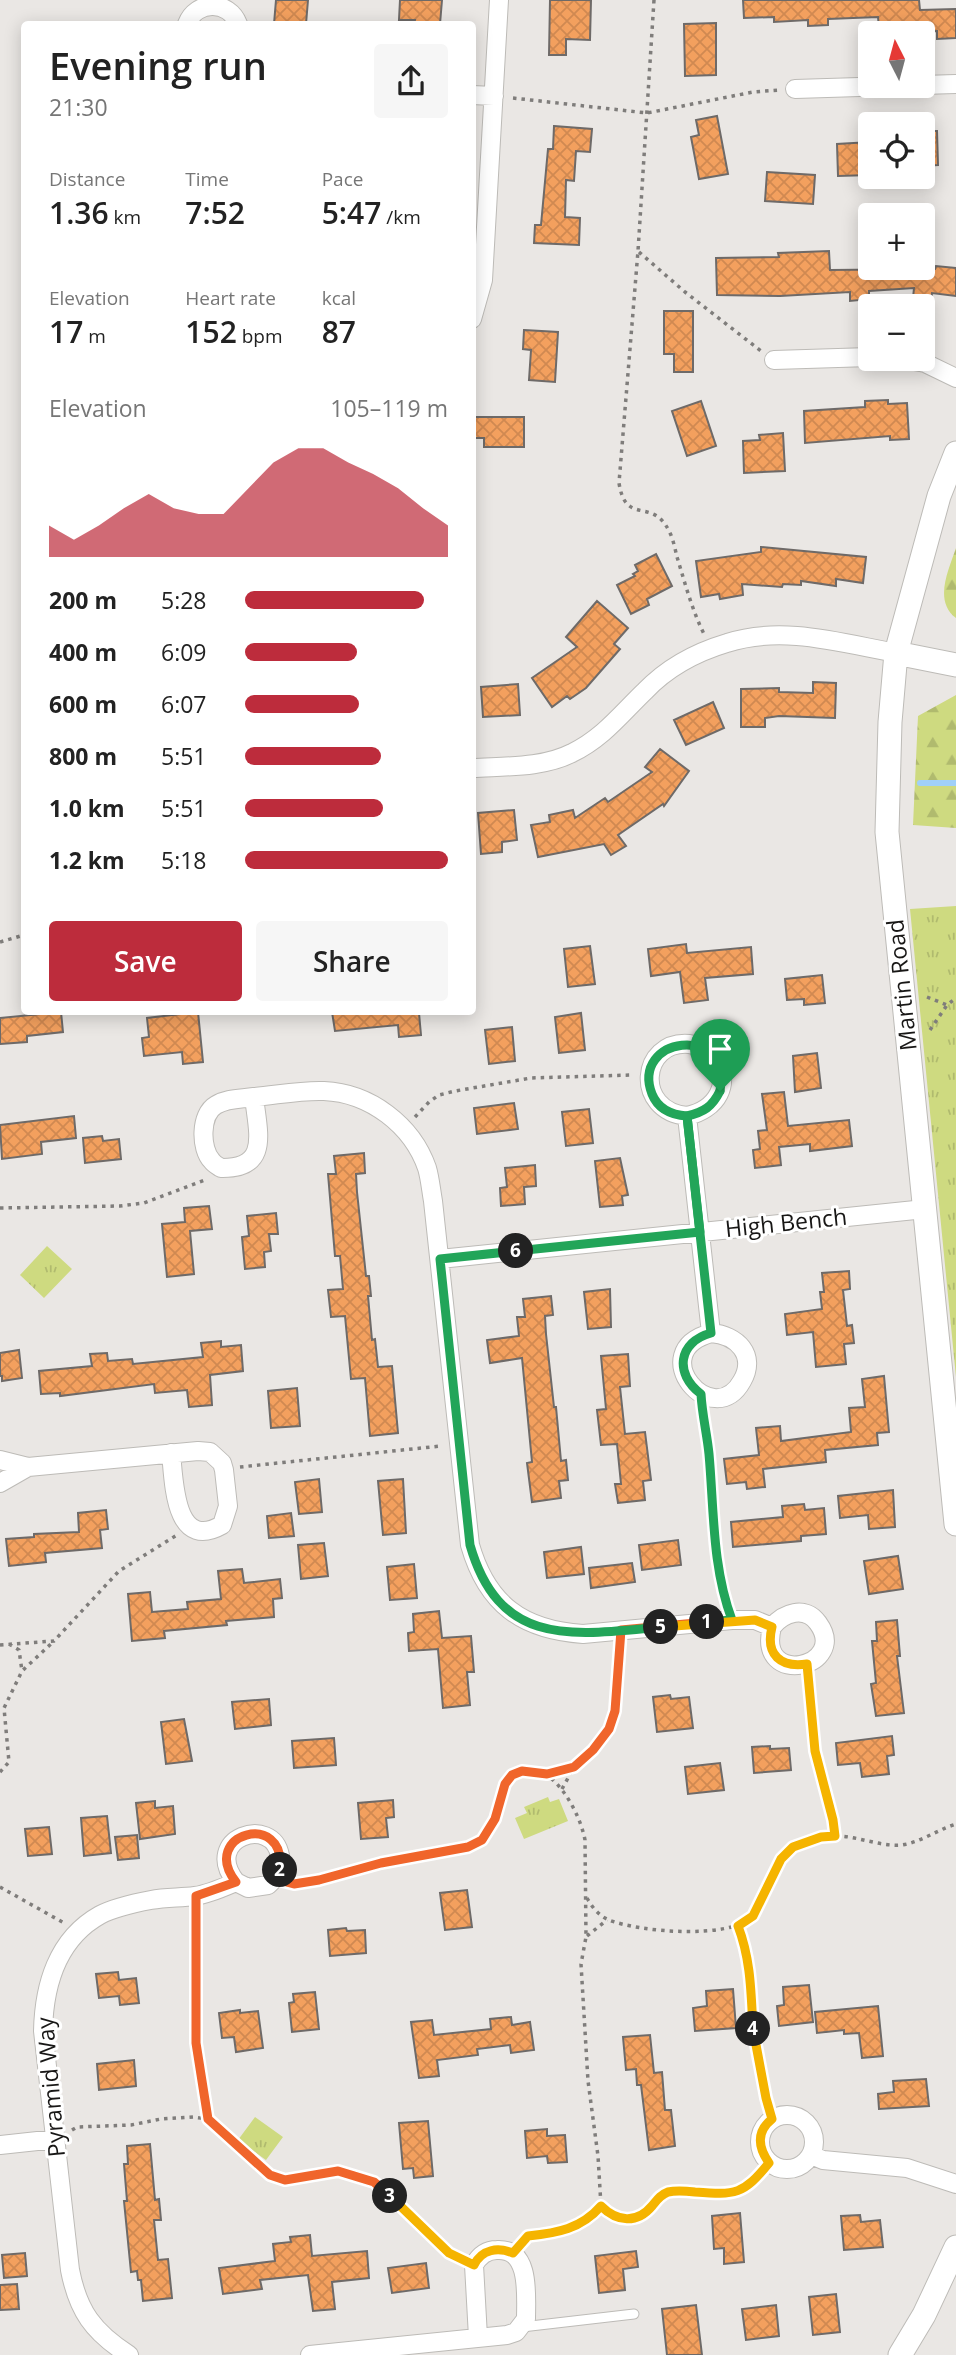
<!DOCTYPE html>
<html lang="en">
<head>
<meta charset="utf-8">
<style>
  :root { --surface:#fff; --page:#f6f6f6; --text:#222; --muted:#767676; --accent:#bd2c3c }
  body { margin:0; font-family:"Open Sans",sans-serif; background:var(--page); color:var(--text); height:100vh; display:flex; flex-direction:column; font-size:26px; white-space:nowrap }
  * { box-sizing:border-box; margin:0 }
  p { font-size:23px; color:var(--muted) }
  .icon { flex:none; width:38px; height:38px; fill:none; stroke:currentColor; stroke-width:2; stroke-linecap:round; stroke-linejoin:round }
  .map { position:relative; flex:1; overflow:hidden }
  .side { position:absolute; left:21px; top:21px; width:455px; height:994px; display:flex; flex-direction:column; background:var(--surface); border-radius:7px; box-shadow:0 4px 18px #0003 }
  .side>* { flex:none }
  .needle { width:46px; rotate:354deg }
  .buttons { position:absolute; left:858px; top:21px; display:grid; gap:14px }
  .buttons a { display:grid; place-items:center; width:77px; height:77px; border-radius:7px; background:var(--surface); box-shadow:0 4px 18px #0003; font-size:35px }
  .pin { position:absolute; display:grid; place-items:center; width:60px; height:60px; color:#fff; margin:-72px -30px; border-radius:50% 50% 50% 0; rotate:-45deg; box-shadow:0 0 7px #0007 }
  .pin .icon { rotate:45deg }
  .km { position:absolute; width:35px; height:35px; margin:-18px; border-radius:50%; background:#222; color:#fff; font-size:19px; line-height:35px; text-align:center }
  .round { display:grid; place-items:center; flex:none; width:74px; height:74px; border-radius:7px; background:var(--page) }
  .summary { display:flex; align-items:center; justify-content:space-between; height:119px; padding:0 28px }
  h1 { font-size:38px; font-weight:600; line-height:52px }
  .figures { display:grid; grid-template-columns:repeat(3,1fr); gap:10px; height:119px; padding:7px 28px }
  .figures div { display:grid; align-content:center }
  .figures b { font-size:30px; font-weight:600 }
  .figures small { font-size:19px; font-weight:400 }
  .figures p { font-size:19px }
  .chart { height:196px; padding:14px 28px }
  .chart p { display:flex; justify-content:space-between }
  .chart svg { width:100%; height:126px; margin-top:7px; fill:var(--accent); opacity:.7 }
  .primary-button { display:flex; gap:14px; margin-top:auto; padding:14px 28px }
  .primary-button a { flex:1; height:80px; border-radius:7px; background:var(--accent); color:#fff; font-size:28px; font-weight:600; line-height:80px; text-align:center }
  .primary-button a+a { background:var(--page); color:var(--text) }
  ul { padding:0 28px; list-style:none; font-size:23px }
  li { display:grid; grid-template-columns:112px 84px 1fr; align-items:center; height:52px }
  li i { height:18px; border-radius:9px; background:var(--accent) }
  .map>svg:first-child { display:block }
  .grass { fill:url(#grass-tufts) }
  .forest { fill:url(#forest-firs) }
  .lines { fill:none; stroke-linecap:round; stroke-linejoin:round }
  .stream { stroke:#a0d0f9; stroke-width:6 }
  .building { fill:url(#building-cross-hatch); stroke:#6e6a68; stroke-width:2 }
  .service-casing { stroke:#bdbbb7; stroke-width:11 }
  .minor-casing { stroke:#bdbbb7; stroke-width:20 }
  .tertiary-casing { stroke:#bdbbb7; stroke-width:25 }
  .path { stroke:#7f7d7b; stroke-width:3.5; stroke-dasharray:3.5 5; stroke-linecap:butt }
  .service { stroke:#fff; stroke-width:9 }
  .minor { stroke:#fff; stroke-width:18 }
  .tertiary { stroke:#fff; stroke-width:23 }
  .split-1-casing { stroke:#fff; stroke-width:14 }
  .split-2-casing { stroke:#fff; stroke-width:14 }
  .split-3-casing { stroke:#fff; stroke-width:14 }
  .split-4-casing { stroke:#fff; stroke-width:14 }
  .split-5-casing { stroke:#fff; stroke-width:14 }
  .split-6-casing { stroke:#fff; stroke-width:14 }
  .split-7-casing { stroke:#fff; stroke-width:14 }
  .split-1 { stroke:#22a559; stroke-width:9 }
  .split-2 { stroke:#f0652b; stroke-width:9 }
  .split-3 { stroke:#f0652b; stroke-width:9 }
  .split-4 { stroke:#f5b400; stroke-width:9 }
  .split-5 { stroke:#f5b400; stroke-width:9 }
  .split-6 { stroke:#22a559; stroke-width:9 }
  .split-7 { stroke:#22a559; stroke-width:9 }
  .labels { text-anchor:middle; stroke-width:6; stroke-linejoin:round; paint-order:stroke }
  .street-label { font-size:23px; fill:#181716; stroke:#fff }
</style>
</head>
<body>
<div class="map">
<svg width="956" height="2355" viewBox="0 0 956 2355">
  <defs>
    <pattern id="grass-tufts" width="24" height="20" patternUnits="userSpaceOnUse" patternTransform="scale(1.75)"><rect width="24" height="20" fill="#ceda80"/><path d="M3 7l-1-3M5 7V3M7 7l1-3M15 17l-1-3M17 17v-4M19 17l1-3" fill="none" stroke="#b0ba6e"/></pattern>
    <pattern id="forest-firs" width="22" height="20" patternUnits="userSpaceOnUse" patternTransform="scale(1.75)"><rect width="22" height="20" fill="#ceda80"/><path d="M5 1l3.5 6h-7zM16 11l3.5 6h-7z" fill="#b0ba6e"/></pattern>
    <pattern id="building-cross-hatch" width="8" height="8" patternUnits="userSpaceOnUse" patternTransform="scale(1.75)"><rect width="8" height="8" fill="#f3a05e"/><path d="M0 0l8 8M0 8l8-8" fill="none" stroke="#d08951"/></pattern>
  </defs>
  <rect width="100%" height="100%" fill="#eae7e4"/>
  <path class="grass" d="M956 906V1377L910 909Z
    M47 1246 72 1269 44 1298 20 1275Z
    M548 1797 550 1802 559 1799 568 1821 524 1839 515 1818 527 1813 524 1807Z
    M255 2117 283 2137 266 2160 238 2140Z"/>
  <path class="forest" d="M956 548V618C933 601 949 569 956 548Z
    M956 695V828L913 825 918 716Z"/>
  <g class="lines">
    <path class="stream" d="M920 783H956"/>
  </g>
  <path class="building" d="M276 0H308L306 24H274Z
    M400 0H442L440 24H414L415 20H399Z
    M550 0H591L590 40 566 39V55H549Z
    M743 0H919L920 10 956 9V38L937 39V31L899 32V28H879L878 17 828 19V25L808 26V20L774 22V17L744 18Z
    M716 23V75L685 76 684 24Z
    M717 116 728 174 699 179 691 137 699 135 696 120Z
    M554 126 592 129 590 152 576 151 574 181 566 180 565 217 580 218 579 245 534 243 535 225H541L548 149H553Z
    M922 131H937L938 165 922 166Z
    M870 142V175L838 176 837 144Z
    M767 172 815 175 813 204 765 201Z
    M829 251 830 270 935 269 936 266 956 268V296L932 293 931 300 913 298 914 288 869 291V299L850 301V292L780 296 717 295 716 258 779 257 778 253Z
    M664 311H693V372H674V354H664Z
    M524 330 558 332 555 382 529 380 531 350 523 349Z
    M888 400V404L907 403 909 439 890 440V436L805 443 804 411 865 407V401Z
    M701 401 716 446 687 456 672 411Z
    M472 417H524V447H484V438H472Z
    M783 433 785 471 744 473 743 441 760 440 759 435Z
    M761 547 866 557 863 583 836 579V586L801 581V585L783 584 782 587 742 584 743 595 720 599 719 594 701 597 696 561 761 552Z
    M656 554 672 586 647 599 649 605 631 614 617 585 635 576 633 574 638 571 635 565Z
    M597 601 628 628 614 644 620 649 586 688 570 699 567 696 552 707 532 678 577 647 566 637Z
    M813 682 836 683 835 718 779 716 765 718V727H741V689L779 688V692L813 693Z
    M518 684 520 715 483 717 481 687Z
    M713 702 724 728 686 745 674 720Z
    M660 749 689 771 664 806 663 804 618 835 626 846 611 855 604 844 538 857 531 825 550 822 549 815 573 810 575 818 605 798 608 802 652 772 645 767Z
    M514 810 517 840 502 842V852L481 854 478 813Z
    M686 944 687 953 751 947 753 974 705 978 708 1000 684 1003 680 972 651 976 648 949Z
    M590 946 595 984 568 987 564 949Z
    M822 975 825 1003 804 1005V999L787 1000 785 979Z
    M61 1012 63 1032 27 1036V1042L0 1044V1018Z
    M198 1012 203 1062 183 1064 182 1052 144 1056 142 1038 149 1037 147 1018Z
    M332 1012H416L419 1013 421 1035 399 1037 398 1025 335 1031Z
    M581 1013 585 1050 559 1053 555 1017Z
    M512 1027 515 1061 489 1064 485 1030Z
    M817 1053 821 1088 795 1092 793 1056Z
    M784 1092 788 1126 849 1120 852 1146 810 1151V1144L779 1147 781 1165 755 1168 753 1150 760 1149 758 1131 767 1130 762 1094Z
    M514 1103 518 1129 477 1134 474 1108Z
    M589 1109 593 1143 566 1146 562 1112Z
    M74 1116 76 1138 41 1142 42 1154 2 1159 0 1125Z
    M102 1136 103 1141 119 1139 121 1159 85 1163 83 1138Z
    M364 1153 365 1173 356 1174 357 1192 366 1276H369L371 1296H368L372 1340 375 1339 378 1367 392 1366 398 1433 370 1436 365 1378 351 1379 345 1316 331 1317 328 1290 343 1289 340 1256H335L328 1174H336L334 1156Z
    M620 1158 628 1195 622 1196 623 1205 600 1207 595 1161Z
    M535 1165 536 1186 524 1187 525 1204 501 1206 500 1188 507 1187 505 1168Z
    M209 1206 212 1229 190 1231 194 1274 167 1277 162 1224 185 1222 184 1208Z
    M276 1213 278 1234H269L271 1251 264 1252 265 1267 245 1269 242 1237 249 1236 247 1216Z
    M849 1271 850 1289 843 1290 847 1326 852 1325 854 1343 844 1344 846 1364 816 1367 813 1332 787 1335 785 1314 822 1309 820 1292H824L822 1273Z
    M610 1289 611 1327 588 1329 584 1292Z
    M551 1296 553 1315 545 1316 546 1334 554 1407H556L561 1461 566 1460 568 1480 559 1481 561 1498 532 1502 527 1463 532 1462 522 1358 490 1363 487 1340 519 1336 517 1317H525L523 1299Z
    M221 1341V1347L241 1345 243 1371 210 1375 212 1405 189 1407 187 1390 155 1393 154 1384 60 1396V1393L41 1394 39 1371 92 1366 90 1354 107 1353 108 1361 132 1359 133 1364 203 1357 201 1343Z
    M19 1350 22 1378 2 1381V1376H0V1353Z
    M628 1354 630 1386 620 1387 625 1434 645 1432 651 1480 643 1481 645 1500 618 1503 615 1484H621L617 1444 601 1445 597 1410 606 1409 601 1356Z
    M884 1376 889 1432 877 1433 878 1445 825 1450 826 1462 763 1469 765 1487 747 1489 746 1482 727 1484 724 1459 759 1455 756 1428 780 1426 781 1441 851 1432 849 1408 865 1407 862 1379Z
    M297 1388 300 1426 271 1428 268 1391Z
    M319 1479 322 1512 299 1514 295 1482Z
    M403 1479 406 1533 383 1535 378 1481Z
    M893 1490 895 1527 869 1529 868 1515 840 1518 838 1496Z
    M804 1504 805 1510 824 1508 826 1534 801 1536V1541L733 1547 731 1522 783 1517 782 1506Z
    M106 1510 108 1529 100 1530 102 1548 45 1553 46 1562 9 1566 6 1539 34 1537V1534L79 1532 78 1513Z
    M291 1513 294 1536 269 1538 267 1516Z
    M678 1540 681 1565 642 1570 639 1545Z
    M324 1543 328 1576 301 1579 298 1545Z
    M581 1547 584 1574 547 1578 544 1552Z
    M898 1556 903 1589 869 1594 864 1561Z
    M632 1563 635 1582 591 1588 589 1568Z
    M414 1564 417 1598 390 1600 387 1567Z
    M242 1569 244 1583 280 1579 282 1598 273 1599 274 1617 226 1621 227 1625 164 1631 165 1638 132 1641 128 1594 150 1592 152 1612 188 1609 187 1602 221 1599 218 1571Z
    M439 1611 442 1638 471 1636 474 1672H467L470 1705 443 1708 438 1649 409 1651 408 1633 414 1632 413 1614Z
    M897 1620 900 1656H897L904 1713 876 1716 871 1684 876 1683 872 1641H877L876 1622Z
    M670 1695 671 1699 689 1697 693 1728 657 1732 653 1697Z
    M269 1699 271 1725 235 1729 232 1702Z
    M184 1719 192 1761 166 1764 161 1722Z
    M892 1736 894 1755 887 1756 889 1774 862 1777 860 1763 838 1765 836 1743Z
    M334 1738 336 1765 294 1768 292 1741Z
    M770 1746V1749L789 1748 791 1770 754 1773 752 1747Z
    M720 1763 724 1790 688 1794 685 1767Z
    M393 1800 394 1817 386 1818 388 1837 361 1839 358 1803Z
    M155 1801V1808L173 1806 175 1834 140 1839 136 1803Z
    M107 1816 111 1853 84 1856 81 1818Z
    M49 1827 52 1854 28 1856 25 1829Z
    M137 1835 139 1858 118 1860 115 1837Z
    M467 1890 472 1927 445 1930 440 1893Z
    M346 1928 347 1931 365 1930 366 1953 330 1956 328 1930Z
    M118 1972 119 1980 136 1978 139 2003 120 2005 119 1996 99 1998 96 1974Z
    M809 1985 813 2022 779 2026 777 2006 784 2005 783 1987Z
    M733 1989 736 2028 695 2031 693 2008 707 2006 706 1991Z
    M315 1992 319 2029 292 2032 289 2003 294 2002 293 1994Z
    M878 2006 883 2056 862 2058 859 2033 844 2034V2030L817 2033 815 2012Z
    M240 2010V2013L258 2011 263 2048 236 2052 234 2037 222 2038 219 2013Z
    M511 2017 512 2025 530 2022 534 2050 511 2053 510 2045 477 2049 478 2055 437 2060 439 2076 419 2078 411 2022 432 2020 434 2035 491 2029 490 2019Z
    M650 2035 654 2073 662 2072 665 2110H671L675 2146 649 2150 641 2085H637L636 2069 626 2070 623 2037Z
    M134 2060 136 2086 99 2090 97 2064Z
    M926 2079 929 2106 879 2109 878 2094 894 2092 893 2081Z
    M428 2121 433 2176 414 2178 413 2168 403 2169 399 2123Z
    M547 2129V2136L565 2135 567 2162 548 2163 547 2156 527 2158 525 2131Z
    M150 2144 155 2200 159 2199 161 2220H154L158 2260 168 2259 172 2298 143 2301 141 2280H138L137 2271 131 2272 124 2201H127L124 2164H128L127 2146Z
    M740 2213 744 2262 724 2264V2248L714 2249 712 2216Z
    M860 2215 861 2222 880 2220 883 2247 844 2250 841 2216Z
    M310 2235 312 2256 367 2251 369 2278 332 2282 335 2309 313 2311 308 2275 260 2280 262 2289 223 2294 219 2268 275 2261 273 2244 291 2242 290 2237Z
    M636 2251 638 2267 623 2269 625 2290 599 2293 595 2256Z
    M25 2253 27 2276 4 2278 2 2255Z
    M426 2263 429 2288 392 2293 388 2268Z
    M17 2284 19 2309 0 2310V2285Z
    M836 2294 840 2332 813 2335 809 2297Z
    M696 2305 702 2355H667L662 2309Z
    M776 2305 779 2336 746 2340 742 2309Z"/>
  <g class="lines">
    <defs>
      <path id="service" d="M522 2327 634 2314"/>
      <path id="minor" d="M187 24C196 0 229 0 238 24
        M922 85 956 84
        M795 89 892 86
        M472 95 494 96
        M472 319 483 280 499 0
        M903 359 925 363 956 378
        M774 360 870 357
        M472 768C505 766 543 768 572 753 603 738 621 714 645 691 667 668 697 652 727 643 782 625 841 643 896 653
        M254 1097C241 1099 227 1098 216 1105 200 1114 200 1149 212 1161 214 1164 218 1166 221 1168 270 1169 258 1133 254 1097 277 1095 301 1090 324 1091 370 1093 412 1125 427 1168 430 1178 431 1190 433 1201L470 1545C487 1604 522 1630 583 1634L732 1620H755L772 1627C756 1689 850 1667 818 1623 805 1605 783 1613 772 1627
        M687 1116C634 1111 640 1040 689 1044 698 1045 707 1049 713 1056 734 1083 716 1110 687 1116L711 1333C643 1352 713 1433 742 1381 757 1355 737 1335 711 1333
        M440 1259 925 1209
        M0 1460 28 1467 198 1451 210 1452 222 1463 224 1470 228 1506 222 1525C174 1552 174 1481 171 1453
        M0 1483 28 1467
        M760 2142a27 27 0 1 1 54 0a27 27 0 1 1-54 0Z
        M0 2145 56 2139
        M811 2155 823 2160 907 2168 956 2184
        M129 2355C93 2332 78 2311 70 2270L43 2031C44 1986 57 1939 100 1915 115 1907 135 1903 151 1900 166 1897 180 1898 195 1896 209 1894 222 1888 236 1882L248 1888 268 1885C277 1877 283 1868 280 1856 273 1814 201 1838 236 1882
        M310 2355 507 2335 516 2332 526 2319C526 2296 531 2248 497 2250 486 2250 479 2256 474 2265L478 2337"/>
      <path id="tertiary" d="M956 453 939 496 896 653 890 722 887 832 956 1524
        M896 653 956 665
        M900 2355 924 2315 956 2247"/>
    </defs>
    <use href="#service" class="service-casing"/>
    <use href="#minor" class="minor-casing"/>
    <use href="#tertiary" class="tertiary-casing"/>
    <path class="path" d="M654 0 638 251 619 483C626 527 652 496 669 531 673 538 675 549 677 557 685 583 692 610 704 634
      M513 98 647 113 753 92 779 90
      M639 252 685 292 761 351
      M0 942 24 935
      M927 997 947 1005
      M930 1030 947 1005 956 998
      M415 1117 429 1102 439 1095 455 1091 531 1078 631 1075
      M0 1208 120 1206 144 1203 205 1180
      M702 1411 709 1453 715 1538 725 1602
      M240 1467 441 1446
      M9 1644 19 1650 22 1671
      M0 1645 54 1641 119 1571 177 1535
      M809 1680 815 1751 833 1820 835 1836
      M0 1772 9 1762 4 1708 22 1671 53 1642
      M546 1774 574 1767
      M562 1789 574 1767 593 1750 609 1729 615 1711 616 1675 620 1647
      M294 1884C324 1880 352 1869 382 1863 409 1857 446 1857 471 1845 508 1829 490 1771 529 1771 539 1771 546 1773 553 1780 568 1794 581 1819 585 1840L586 1937 581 1964 588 2081 598 2156 601 2206C617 2222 637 2224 652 2206 657 2200 660 2195 668 2192 677 2190 686 2192 695 2192 736 2195 743 2195 770 2163
      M0 1887 64 1923
      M587 1898C592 1907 599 1916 609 1920 639 1932 730 1940 753 1916 772 1897 769 1855 797 1845 809 1841 821 1836 833 1836 856 1835 879 1847 902 1845 921 1842 937 1830 956 1824
      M197 1912 196 2043 208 2119
      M738 1926C752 1963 750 1990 753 2028 756 2059 763 2090 772 2119
      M587 1936 607 1920
      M72 2130 77 2127 131 2125 161 2119 193 2117 208 2119 270 2175 285 2180 338 2171 374 2182 449 2253 460 2258
      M524 2241 528 2236C559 2233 579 2230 601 2206"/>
    <use href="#service" class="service"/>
    <use href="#minor" class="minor"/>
    <use href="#tertiary" class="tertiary"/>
  </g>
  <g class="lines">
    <defs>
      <path id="split-1" d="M707 1622 732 1620C712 1567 714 1509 709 1454 707 1434 702 1414 701 1394 674 1374 678 1342 711 1333L687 1116C704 1112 712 1107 720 1091"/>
      <path id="split-2" d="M280 1870 275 1879 294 1884 319 1880 381 1863 468 1847 482 1840 495 1819 505 1784 512 1775 522 1771 547 1774 574 1767 593 1750 609 1729 615 1711 621 1630 707 1622"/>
      <path id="split-3" d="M280 1870C287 1809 198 1834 236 1882L196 1896V2043L208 2119 270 2175 285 2180 338 2171 374 2182 390 2196"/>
      <path id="split-4" d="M390 2196 449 2253 474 2265C482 2249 498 2247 513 2253L528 2236C557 2233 581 2229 601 2206 617 2222 637 2224 652 2206 657 2200 660 2195 668 2192 677 2190 686 2191 695 2192 736 2195 743 2195 769 2163 758 2147 756 2132 772 2119L766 2098 753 2029"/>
      <path id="split-5" d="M661 1627 755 1620 772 1627C765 1655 781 1668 807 1664L815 1751 833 1820 835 1836 821 1837 793 1847 781 1859 753 1916 738 1926C751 1960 751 1993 753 2029"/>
      <path id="split-6" d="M516 1251 440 1259 470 1545C500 1649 574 1635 661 1627"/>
      <path id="split-7" d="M516 1251 700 1232 687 1116C672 1115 658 1109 652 1094 630 1037 731 1022 720 1091"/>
    </defs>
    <use href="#split-1" class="split-1-casing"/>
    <use href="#split-2" class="split-2-casing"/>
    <use href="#split-3" class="split-3-casing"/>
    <use href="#split-4" class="split-4-casing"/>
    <use href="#split-5" class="split-5-casing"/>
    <use href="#split-6" class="split-6-casing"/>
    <use href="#split-7" class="split-7-casing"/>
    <use href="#split-1" class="split-1"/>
    <use href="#split-2" class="split-2"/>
    <use href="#split-3" class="split-3"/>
    <use href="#split-4" class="split-4"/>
    <use href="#split-5" class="split-5"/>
    <use href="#split-6" class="split-6"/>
    <use href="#split-7" class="split-7"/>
  </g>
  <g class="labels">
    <g class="street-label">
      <text transform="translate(902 985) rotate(-96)" y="8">Martin Road</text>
      <text transform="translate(786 1223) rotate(-6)" y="8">High Bench</text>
      <text transform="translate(51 2087) rotate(-95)" y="8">Pyramid Way</text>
    </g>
  </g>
</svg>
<div class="buttons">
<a><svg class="needle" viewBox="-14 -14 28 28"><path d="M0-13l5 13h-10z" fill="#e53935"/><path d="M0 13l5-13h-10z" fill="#767676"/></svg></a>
<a><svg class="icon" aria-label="locate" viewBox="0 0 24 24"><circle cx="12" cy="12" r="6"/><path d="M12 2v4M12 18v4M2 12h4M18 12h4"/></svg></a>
<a>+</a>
<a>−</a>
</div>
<div class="pin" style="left:720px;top:1091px;background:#1e9e55"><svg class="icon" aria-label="arrive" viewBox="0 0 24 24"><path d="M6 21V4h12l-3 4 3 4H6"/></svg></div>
<b class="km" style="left:707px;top:1622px">1</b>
<b class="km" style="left:280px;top:1870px">2</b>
<b class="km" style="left:390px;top:2196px">3</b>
<b class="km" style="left:753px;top:2029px">4</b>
<b class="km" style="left:661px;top:1627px">5</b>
<b class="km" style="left:516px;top:1251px">6</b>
<section class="side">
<div class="summary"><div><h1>Evening run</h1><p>21:30</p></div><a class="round"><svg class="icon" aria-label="share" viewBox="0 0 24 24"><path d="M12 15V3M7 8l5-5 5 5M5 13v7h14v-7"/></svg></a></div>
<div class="figures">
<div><p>Distance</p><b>1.36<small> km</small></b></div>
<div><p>Time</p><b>7:52</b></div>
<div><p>Pace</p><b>5:47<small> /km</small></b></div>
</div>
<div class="figures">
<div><p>Elevation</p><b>17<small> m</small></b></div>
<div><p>Heart rate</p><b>152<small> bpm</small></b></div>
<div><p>kcal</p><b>87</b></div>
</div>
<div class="chart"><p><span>Elevation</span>105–119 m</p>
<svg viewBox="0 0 160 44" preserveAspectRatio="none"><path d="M0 44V33L10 38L20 33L30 27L40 22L50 27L60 29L70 29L80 20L90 11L100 6L110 6L120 11L130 15L140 20L150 27L160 33V44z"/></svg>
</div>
<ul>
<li><b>200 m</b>5:28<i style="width:88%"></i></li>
<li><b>400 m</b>6:09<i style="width:55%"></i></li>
<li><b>600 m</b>6:07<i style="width:56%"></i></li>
<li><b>800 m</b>5:51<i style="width:67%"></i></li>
<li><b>1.0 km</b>5:51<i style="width:68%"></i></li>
<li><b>1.2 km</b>5:18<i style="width:100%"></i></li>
</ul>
<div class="primary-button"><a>Save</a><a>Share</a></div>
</section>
</div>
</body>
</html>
